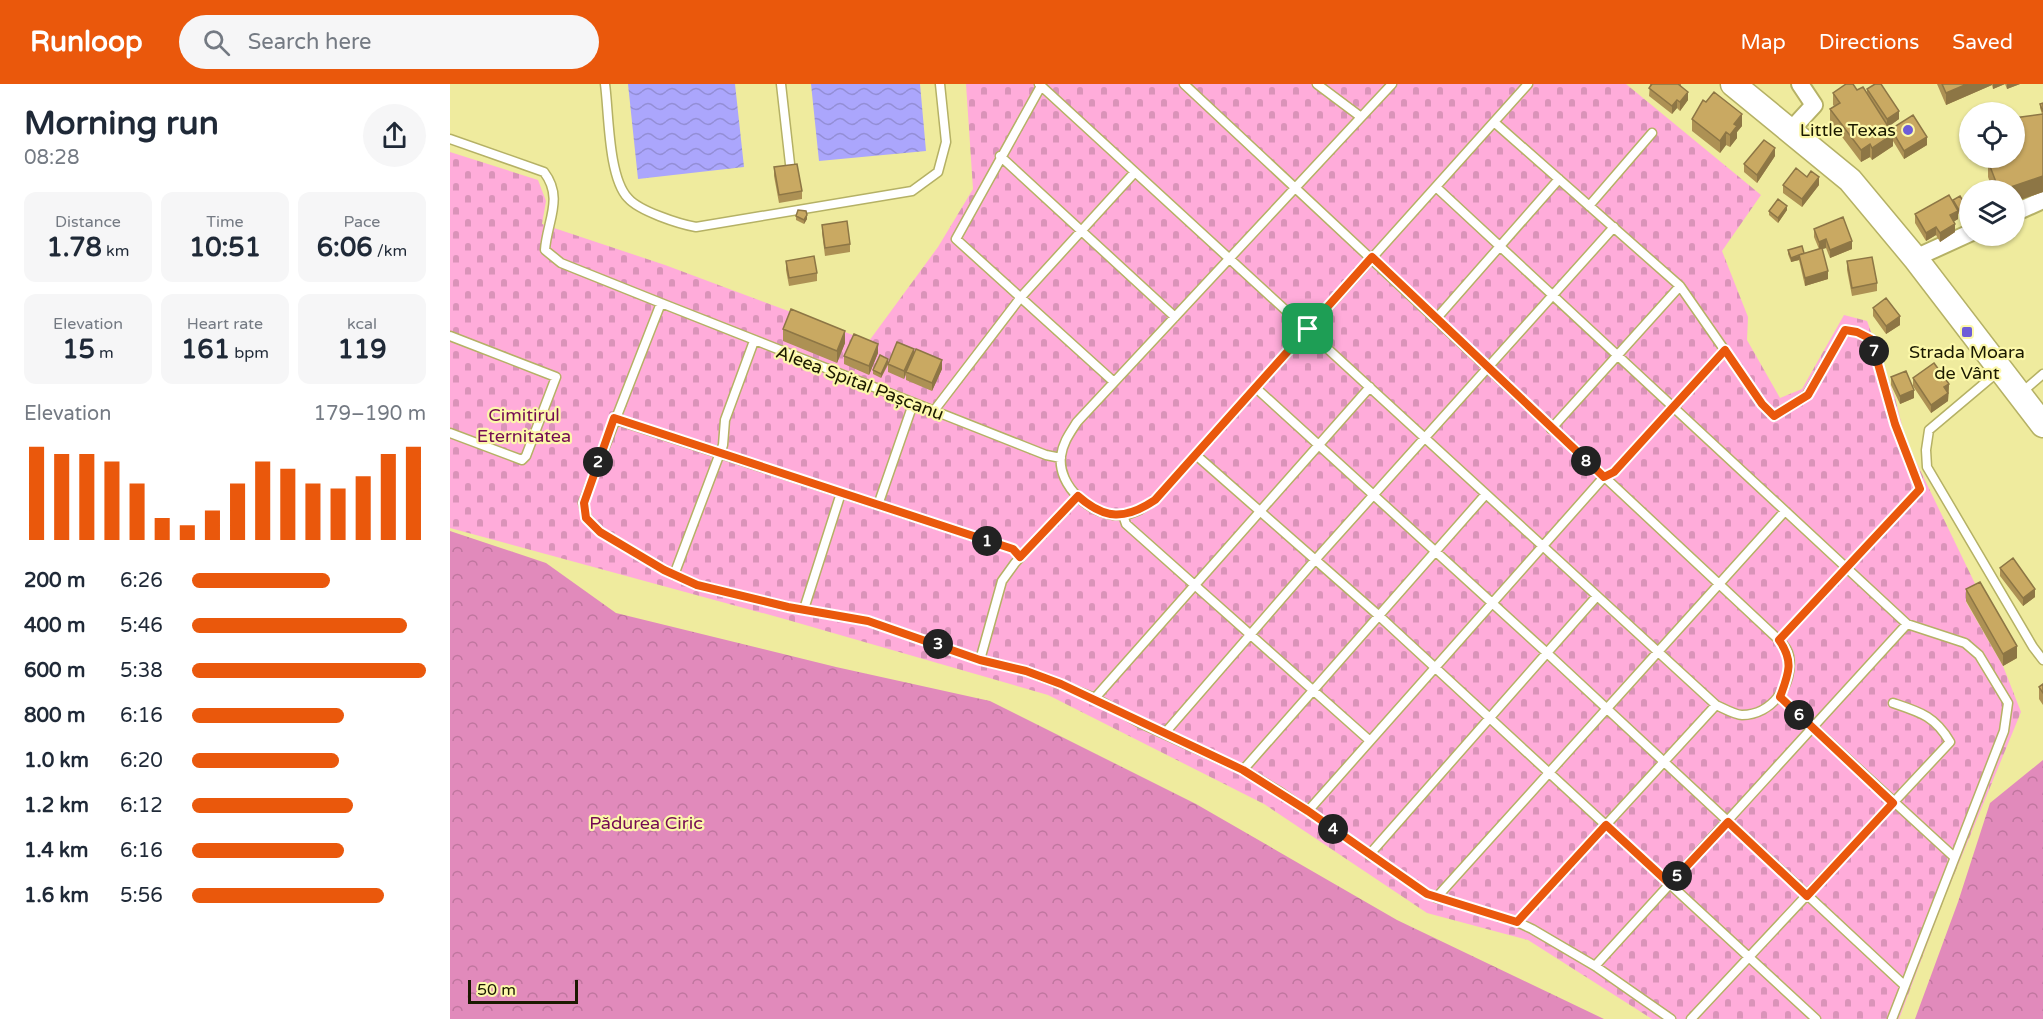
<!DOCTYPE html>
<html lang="en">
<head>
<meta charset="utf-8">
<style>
  :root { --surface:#fff; --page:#f6f6f7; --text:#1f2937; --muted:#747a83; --accent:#ea580c }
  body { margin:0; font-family:"Varela Round",sans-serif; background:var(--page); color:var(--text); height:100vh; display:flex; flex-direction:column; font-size:22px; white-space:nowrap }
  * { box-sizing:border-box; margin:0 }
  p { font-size:20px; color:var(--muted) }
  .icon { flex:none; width:33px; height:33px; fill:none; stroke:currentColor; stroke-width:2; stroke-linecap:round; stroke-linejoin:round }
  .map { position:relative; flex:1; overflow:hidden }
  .details { display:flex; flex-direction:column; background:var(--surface); width:450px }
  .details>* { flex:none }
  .fabs { position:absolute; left:1509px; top:18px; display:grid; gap:12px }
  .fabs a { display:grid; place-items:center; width:66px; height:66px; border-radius:50%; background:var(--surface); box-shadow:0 2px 4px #0004; font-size:30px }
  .scale { position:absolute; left:18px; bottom:15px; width:110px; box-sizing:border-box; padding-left:6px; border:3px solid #1b1900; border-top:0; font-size:16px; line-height:21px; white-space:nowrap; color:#1b1900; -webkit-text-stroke:4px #fcf8aa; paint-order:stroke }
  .pin { position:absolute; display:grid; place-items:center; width:51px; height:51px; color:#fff; margin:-26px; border-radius:12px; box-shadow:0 3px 9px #0006 }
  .km { position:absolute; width:30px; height:30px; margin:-15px; border-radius:50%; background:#222; color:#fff; font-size:16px; line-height:30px; text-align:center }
  .round { display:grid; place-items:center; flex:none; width:63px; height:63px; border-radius:32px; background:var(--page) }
  .summary { display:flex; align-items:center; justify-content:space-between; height:102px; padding:0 24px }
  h1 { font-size:33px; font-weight:700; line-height:45px }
  .figures { display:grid; grid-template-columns:repeat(3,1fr); gap:9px; height:102px; padding:6px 24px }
  .figures div { display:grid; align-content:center; border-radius:12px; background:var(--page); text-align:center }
  .figures b { font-size:26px; font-weight:700 }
  .figures small { font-size:16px; font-weight:400 }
  .figures p { font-size:16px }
  .chart { height:168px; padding:12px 24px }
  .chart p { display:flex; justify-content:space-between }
  .chart svg { width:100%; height:108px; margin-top:6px; stroke:var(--accent); stroke-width:6 }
  ul { padding:0 24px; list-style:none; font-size:20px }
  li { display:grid; grid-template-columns:96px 72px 1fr; align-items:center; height:45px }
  li i { height:15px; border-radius:8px; background:var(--accent) }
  header { display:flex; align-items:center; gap:36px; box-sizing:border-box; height:84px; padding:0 30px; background:var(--accent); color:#fff }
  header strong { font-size:28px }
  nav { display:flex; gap:33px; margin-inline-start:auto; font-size:21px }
  .search { width:420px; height:54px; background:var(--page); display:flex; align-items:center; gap:15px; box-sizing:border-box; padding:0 21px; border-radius:33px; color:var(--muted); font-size:22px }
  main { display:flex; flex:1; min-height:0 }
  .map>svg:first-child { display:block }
  .forest { fill:url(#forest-crowns) }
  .cemetery { fill:url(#cemetery-stones) }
  .water { fill:url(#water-waves) }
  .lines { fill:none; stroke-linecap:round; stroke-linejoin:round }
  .service-casing { stroke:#b5b165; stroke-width:11 }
  .minor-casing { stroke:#b5b165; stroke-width:20 }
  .secondary-casing { stroke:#b5b165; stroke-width:27 }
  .service { stroke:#fff; stroke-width:8 }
  .minor { stroke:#fff; stroke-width:16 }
  .secondary { stroke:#fff; stroke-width:24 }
  .wall { fill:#ad9154 }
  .shaded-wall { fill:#8d7645 }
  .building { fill:#c9a962; stroke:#8d7645; stroke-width:1.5 }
  .route-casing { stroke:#fff; stroke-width:12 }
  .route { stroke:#ea580c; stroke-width:8 }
  .poi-dot { fill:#6e5dd7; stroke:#fcf8aa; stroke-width:2 }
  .labels { text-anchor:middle; stroke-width:4.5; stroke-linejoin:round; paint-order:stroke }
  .poi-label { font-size:18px; fill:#1b1900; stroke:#fcf8aa; text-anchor:end }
  .street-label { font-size:18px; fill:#1b1900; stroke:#fcf8aa }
  .park-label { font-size:18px; fill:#740b53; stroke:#fcf8aa }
</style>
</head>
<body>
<header>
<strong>Runloop</strong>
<div class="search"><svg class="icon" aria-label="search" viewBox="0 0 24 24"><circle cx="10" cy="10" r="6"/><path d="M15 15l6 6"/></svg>Search here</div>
<nav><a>Map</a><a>Directions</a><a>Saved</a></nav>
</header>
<main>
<section class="details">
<div class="summary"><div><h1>Morning run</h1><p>08:28</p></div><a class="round"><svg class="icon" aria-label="share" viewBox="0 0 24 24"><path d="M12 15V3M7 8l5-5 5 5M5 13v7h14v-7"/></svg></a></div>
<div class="figures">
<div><p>Distance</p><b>1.78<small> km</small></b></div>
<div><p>Time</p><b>10:51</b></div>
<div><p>Pace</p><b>6:06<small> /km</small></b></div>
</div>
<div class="figures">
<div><p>Elevation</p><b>15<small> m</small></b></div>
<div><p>Heart rate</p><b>161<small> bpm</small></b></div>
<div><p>kcal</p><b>119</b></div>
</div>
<div class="chart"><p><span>Elevation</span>179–190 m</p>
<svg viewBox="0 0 160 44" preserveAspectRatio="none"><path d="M5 44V6M15 44V9M25 44V9M35 44V12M45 44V21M55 44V35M65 44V38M75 44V32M85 44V21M95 44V12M105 44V15M115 44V21M125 44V23M135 44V18M145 44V9M155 44V6"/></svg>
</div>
<ul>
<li><b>200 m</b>6:26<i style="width:59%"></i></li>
<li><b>400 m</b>5:46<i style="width:92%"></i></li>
<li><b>600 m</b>5:38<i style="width:100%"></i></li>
<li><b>800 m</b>6:16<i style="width:65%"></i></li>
<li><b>1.0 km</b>6:20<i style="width:63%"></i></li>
<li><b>1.2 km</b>6:12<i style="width:69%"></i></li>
<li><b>1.4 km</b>6:16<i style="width:65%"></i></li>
<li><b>1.6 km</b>5:56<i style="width:82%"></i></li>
</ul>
</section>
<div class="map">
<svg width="1593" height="935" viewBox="0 0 1593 935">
  <defs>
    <pattern id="forest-crowns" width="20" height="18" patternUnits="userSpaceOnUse" patternTransform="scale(1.5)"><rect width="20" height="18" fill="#e18abb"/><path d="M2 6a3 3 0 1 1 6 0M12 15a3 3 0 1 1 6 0" fill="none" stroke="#c0769f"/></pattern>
    <pattern id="cemetery-stones" width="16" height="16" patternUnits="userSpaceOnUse" patternTransform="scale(1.5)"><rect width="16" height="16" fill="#ffacda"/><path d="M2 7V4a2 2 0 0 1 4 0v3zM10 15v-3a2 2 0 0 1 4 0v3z" fill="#da93b9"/></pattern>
    <pattern id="water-waves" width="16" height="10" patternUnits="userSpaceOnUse" patternTransform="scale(1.5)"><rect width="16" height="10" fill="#aba6fc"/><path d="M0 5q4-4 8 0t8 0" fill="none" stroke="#938ed6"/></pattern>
  </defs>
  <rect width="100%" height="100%" fill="#efeb9e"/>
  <path class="forest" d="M0 447 96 479 166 529 386 583 540 617 746 720 947 836 1154 935H0Z
    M1593 676V935H1465L1508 818 1540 719Z"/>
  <path class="cemetery" d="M516 0H1176L1311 111 1272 167 1298 233 1297 256 1330 314 1352 305 1394 231 1417 237 1445 314 1456 357 1530 510 1516 518 1553 582 1571 628 1495 813 1449 935H1202L1078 856 977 829 814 720 598 611 331 534 0 444V68L88 96 96 117 92 140 215 181 419 257 488 163 523 105Z"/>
  <path class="water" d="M178 0H285L294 83 188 95Z
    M361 0H470L476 67 369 77Z"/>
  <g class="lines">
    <defs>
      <path id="service" d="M155 0C159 29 158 93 178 114 189 127 229 140 246 143L462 107 488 88 496 58 490 0
        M331 0 340 80
        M589 0 1266 621C1273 624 1285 631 1292 631 1322 631 1344 600 1339 572 1338 566 1333 560 1329 556L734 0
        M867 0 911 33
        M942 0 627 338C620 349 613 358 611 372 607 402 642 433 671 431 684 431 694 423 705 416L1078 0
        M591 2 506 155 664 298
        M1044 38 1230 202 1312 320 1324 332 1357 311 1395 246 1407 248 1421 255 1445 340 1470 405 1329 556
        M0 55 94 88C114 114 97 137 95 166L111 179 211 219
        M550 72 725 233
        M986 103 1457 540 1515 559 1529 571 1558 619 1554 647 1442 935
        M1139 122 1202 49
        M986 235 1109 95
        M0 252 106 293 76 372 72 376 0 349
        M1549 287 1479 346 1476 366 1477 383 1583 563 1593 576
        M806 304 1097 569 1454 901
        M1571 309 1593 290
        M483 328 571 213 685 88
        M164 335 563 465 571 473
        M1101 345 1230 202
        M746 371 927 530 1366 935
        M611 374 596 371 211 219 133 419 137 434 150 448 214 486 247 501 338 523 418 537 530 576 576 587 645 614 690 639 793 686 830 708 977 810 1067 838 1082 845 1145 882 1221 935
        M428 421 463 320
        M673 431 676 440 919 656
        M224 491 273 361 275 336 304 257
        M354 525 391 409
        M530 576 552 497 565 479 628 412
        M1330 613 1503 772
        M645 614 920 303
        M714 650 866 475 1164 143
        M793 686 1036 410
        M858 727 1154 393 1164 388 1275 266
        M919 771 1147 512
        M986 814 1335 427
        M1067 838 1266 621
        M1145 882 1457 540
        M1241 935 1500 658C1485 632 1470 628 1443 619"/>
      <path id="minor" d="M1341 46 1364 21 1350 0
        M1564 129 1593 116
        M1465 174 1520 149"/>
      <path id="secondary" d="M1283 0 1400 96 1465 174 1593 341"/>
    </defs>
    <use href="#service" class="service-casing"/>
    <use href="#minor" class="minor-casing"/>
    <use href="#secondary" class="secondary-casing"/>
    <use href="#service" class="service"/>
    <use href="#minor" class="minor"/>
    <use href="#secondary" class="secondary"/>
  </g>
  <path class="wall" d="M1200 0H1231V2L1238 16 1230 27 1227 24 1222 30 1199 12Z
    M1487 0H1570L1557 5 1555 0 1543 5 1542 1 1496 21Z
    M1417 5 1449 35 1438 42 1441 46 1477 61 1454 75 1443 57V62L1422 76 1420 73 1411 78 1380 37V25L1384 22 1383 21V9L1407 6 1417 10Z
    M1593 19V108L1564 118V106H1543L1538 93V77L1564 74 1592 30 1590 24V20Z
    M1242 35 1292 42 1287 48V54L1280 63 1276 61 1270 69 1242 47Z
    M1325 72 1307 99 1294 88V80Z
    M324 83 352 107V115L329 119 324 92Z
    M1333 101H1369L1352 123 1333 109Z
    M1503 116 1517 128 1510 132 1508 129V135L1503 138 1505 148 1490 158 1486 151 1476 157 1465 139V130L1503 118Z
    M1337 126 1328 139 1319 131V127Z
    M346 132 357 135 354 140 346 136Z
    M372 141 400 160V168L375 172 372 149Z
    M1364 145 1402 165 1380 174 1376 164 1372 165 1378 195 1355 202 1349 176 1341 178 1338 170V166L1354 169 1369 165 1364 153Z
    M336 177 367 189V197L339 202 336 186Z
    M1397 177 1427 199V207L1402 212 1397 186Z
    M1423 224 1450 241 1436 250 1423 232Z
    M333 245 395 259 387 279 333 257Z
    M428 269 419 291 394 280V272Z
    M464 270 492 285 482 307 456 296V291L454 295 438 288V281L431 294 423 290V286L438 278Z
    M1441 293 1464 314 1450 320 1441 301Z
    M1463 294 1499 300 1498 317 1481 329 1463 302Z
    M1550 484 1585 513 1573 522 1550 492Z
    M1516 505 1567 574 1553 582 1516 517Z
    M1593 600V621L1589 615V603Z"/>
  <path class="shaded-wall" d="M1517 0H1542V1L1496 21V9Z
    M1543 0H1555L1543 5Z
    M1557 0H1570L1557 5Z
    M1238 8V16L1230 27V18Z
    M1227 16V24L1222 30V22Z
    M1449 27V35L1437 44V35Z
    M1292 30V42L1287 48V54L1280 63V51L1284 40Z
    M1276 48V61L1270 69V57Z
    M1443 50V62L1422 76V64Z
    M1477 53V61L1454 75V67Z
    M1420 60V73L1411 78V66Z
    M1325 64V72L1307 99V91Z
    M1593 92V108L1564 118V106H1552Z
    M1369 93V101L1352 123V115Z
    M1337 122V126L1328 139V134Z
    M1517 124V128L1510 132V128Z
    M1508 127V135L1500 140V131Z
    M357 131V135L354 140V136Z
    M1505 140V148L1490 158V149Z
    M1486 143V151L1476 157V149Z
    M1376 155V164L1369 166V158Z
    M1402 157V165L1380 174V166Z
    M1349 172V176L1341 178V174Z
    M1378 187V195L1355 202V194Z
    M1450 232V241L1436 250V242Z
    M395 247V259L387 279V267Z
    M428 260V269L419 291V282Z
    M464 265V273L456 288 454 295V287Z
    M438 275V279L431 294V290Z
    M492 276V285L482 307V299Z
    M1499 300 1498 317 1481 329V321L1494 303Z
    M1464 306V314L1450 320V312Z
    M1585 505V513L1573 522V514Z
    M1567 562V574L1553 582V570Z"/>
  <path class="building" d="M1202 0H1228L1238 8 1230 18 1227 16 1222 22 1199 4Z
    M1396 0H1403L1407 6 1413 3 1443 50 1422 64 1420 60 1411 66 1380 25 1390 19 1383 9Z
    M1425 0H1431L1449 27 1437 35 1417 5Z
    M1492 0H1517L1496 9Z
    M1264 8 1292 30 1284 40 1287 42 1280 51 1276 48 1270 57 1242 35 1253 16 1256 18Z
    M1593 19V28L1590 20Z
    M1593 30V92L1552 106H1549L1538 77 1550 74H1564V34Z
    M1463 31 1477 53 1454 67 1441 45Z
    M1314 56 1325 64 1307 91 1294 80Z
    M347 80 352 107 329 111 324 83Z
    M1346 84 1357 93 1361 87 1369 93 1352 115 1333 101Z
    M1499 111 1508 127 1500 131 1505 140 1490 149 1486 143 1476 149 1465 130Z
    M1510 112 1517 124 1510 128 1503 116Z
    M1328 115 1337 122 1328 134 1319 127Z
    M348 126 356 127 357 131 354 136 346 132Z
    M1393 133 1402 157 1380 166 1376 155 1369 158 1364 145Z
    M397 137 400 160 375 164 372 141Z
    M1352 162 1354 169 1341 174 1338 166Z
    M1372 164 1378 187 1355 194 1349 171Z
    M364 172 367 189 339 194 336 177Z
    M1422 173 1427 199 1402 204 1397 177Z
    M1436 214 1450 232 1436 242 1423 224Z
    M341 225 395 247 387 267 333 245Z
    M404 250 428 260 419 282 394 272Z
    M447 258 464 265 454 287 438 280Z
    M466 265 492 276 482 299 456 288Z
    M430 271 438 275 431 290 423 286Z
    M1484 279 1499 300 1494 303 1498 309 1481 321 1463 294Z
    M1456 287 1464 306 1450 312 1441 293Z
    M1563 474 1585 505 1573 514 1550 484Z
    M1530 498 1567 562 1553 570 1516 505Z
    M1593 600V609L1589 603Z"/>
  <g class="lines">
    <defs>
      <path id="route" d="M922 173 1154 393 1164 388 1275 266 1312 320 1324 332 1358 311 1395 246 1407 248 1421 255 1445 340 1470 405 1329 556C1344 577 1339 589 1330 613L1443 719 1357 812 1278 738 1220 800 1156 741 1067 838 977 810 858 727 793 686 611 600 576 587 530 576 418 537 338 523 247 501 214 486 150 448 136 434 134 419 164 334 563 465 570 473 628 412C655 436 675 436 705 416Z"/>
    </defs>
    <use href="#route" class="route-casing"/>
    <use href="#route" class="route"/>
  </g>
  <g class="poi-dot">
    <circle cx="1458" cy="46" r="6"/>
    <rect x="1511" y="242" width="12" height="12" rx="3"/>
  </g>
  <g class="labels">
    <g class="poi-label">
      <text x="1446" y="52">Little Texas</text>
      <text x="1517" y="274" text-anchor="middle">Strada Moara<tspan x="1517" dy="21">de Vânt</tspan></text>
    </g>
    <g class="street-label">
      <text transform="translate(410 299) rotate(21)" y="6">Aleea Spital Pașcanu</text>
    </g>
    <g class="park-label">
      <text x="74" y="337">Cimitirul<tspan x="74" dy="21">Eternitatea</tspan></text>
      <text x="196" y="745">Pădurea Ciric</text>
    </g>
  </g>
</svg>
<div class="fabs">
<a><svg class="icon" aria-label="locate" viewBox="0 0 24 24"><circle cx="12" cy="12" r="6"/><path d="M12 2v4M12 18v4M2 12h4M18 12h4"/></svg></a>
<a><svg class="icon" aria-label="layers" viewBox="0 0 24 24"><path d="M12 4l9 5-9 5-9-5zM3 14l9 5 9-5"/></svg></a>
</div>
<div class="scale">50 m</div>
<div class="pin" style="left:858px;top:245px;background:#1e9e55"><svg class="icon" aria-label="arrive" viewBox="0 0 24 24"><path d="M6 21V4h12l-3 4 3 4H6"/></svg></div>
<b class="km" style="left:537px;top:457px">1</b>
<b class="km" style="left:148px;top:378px">2</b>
<b class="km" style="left:488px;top:560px">3</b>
<b class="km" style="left:883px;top:745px">4</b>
<b class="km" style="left:1227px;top:792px">5</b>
<b class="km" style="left:1349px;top:631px">6</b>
<b class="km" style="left:1424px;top:267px">7</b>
<b class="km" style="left:1136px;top:377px">8</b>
</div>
</main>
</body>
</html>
